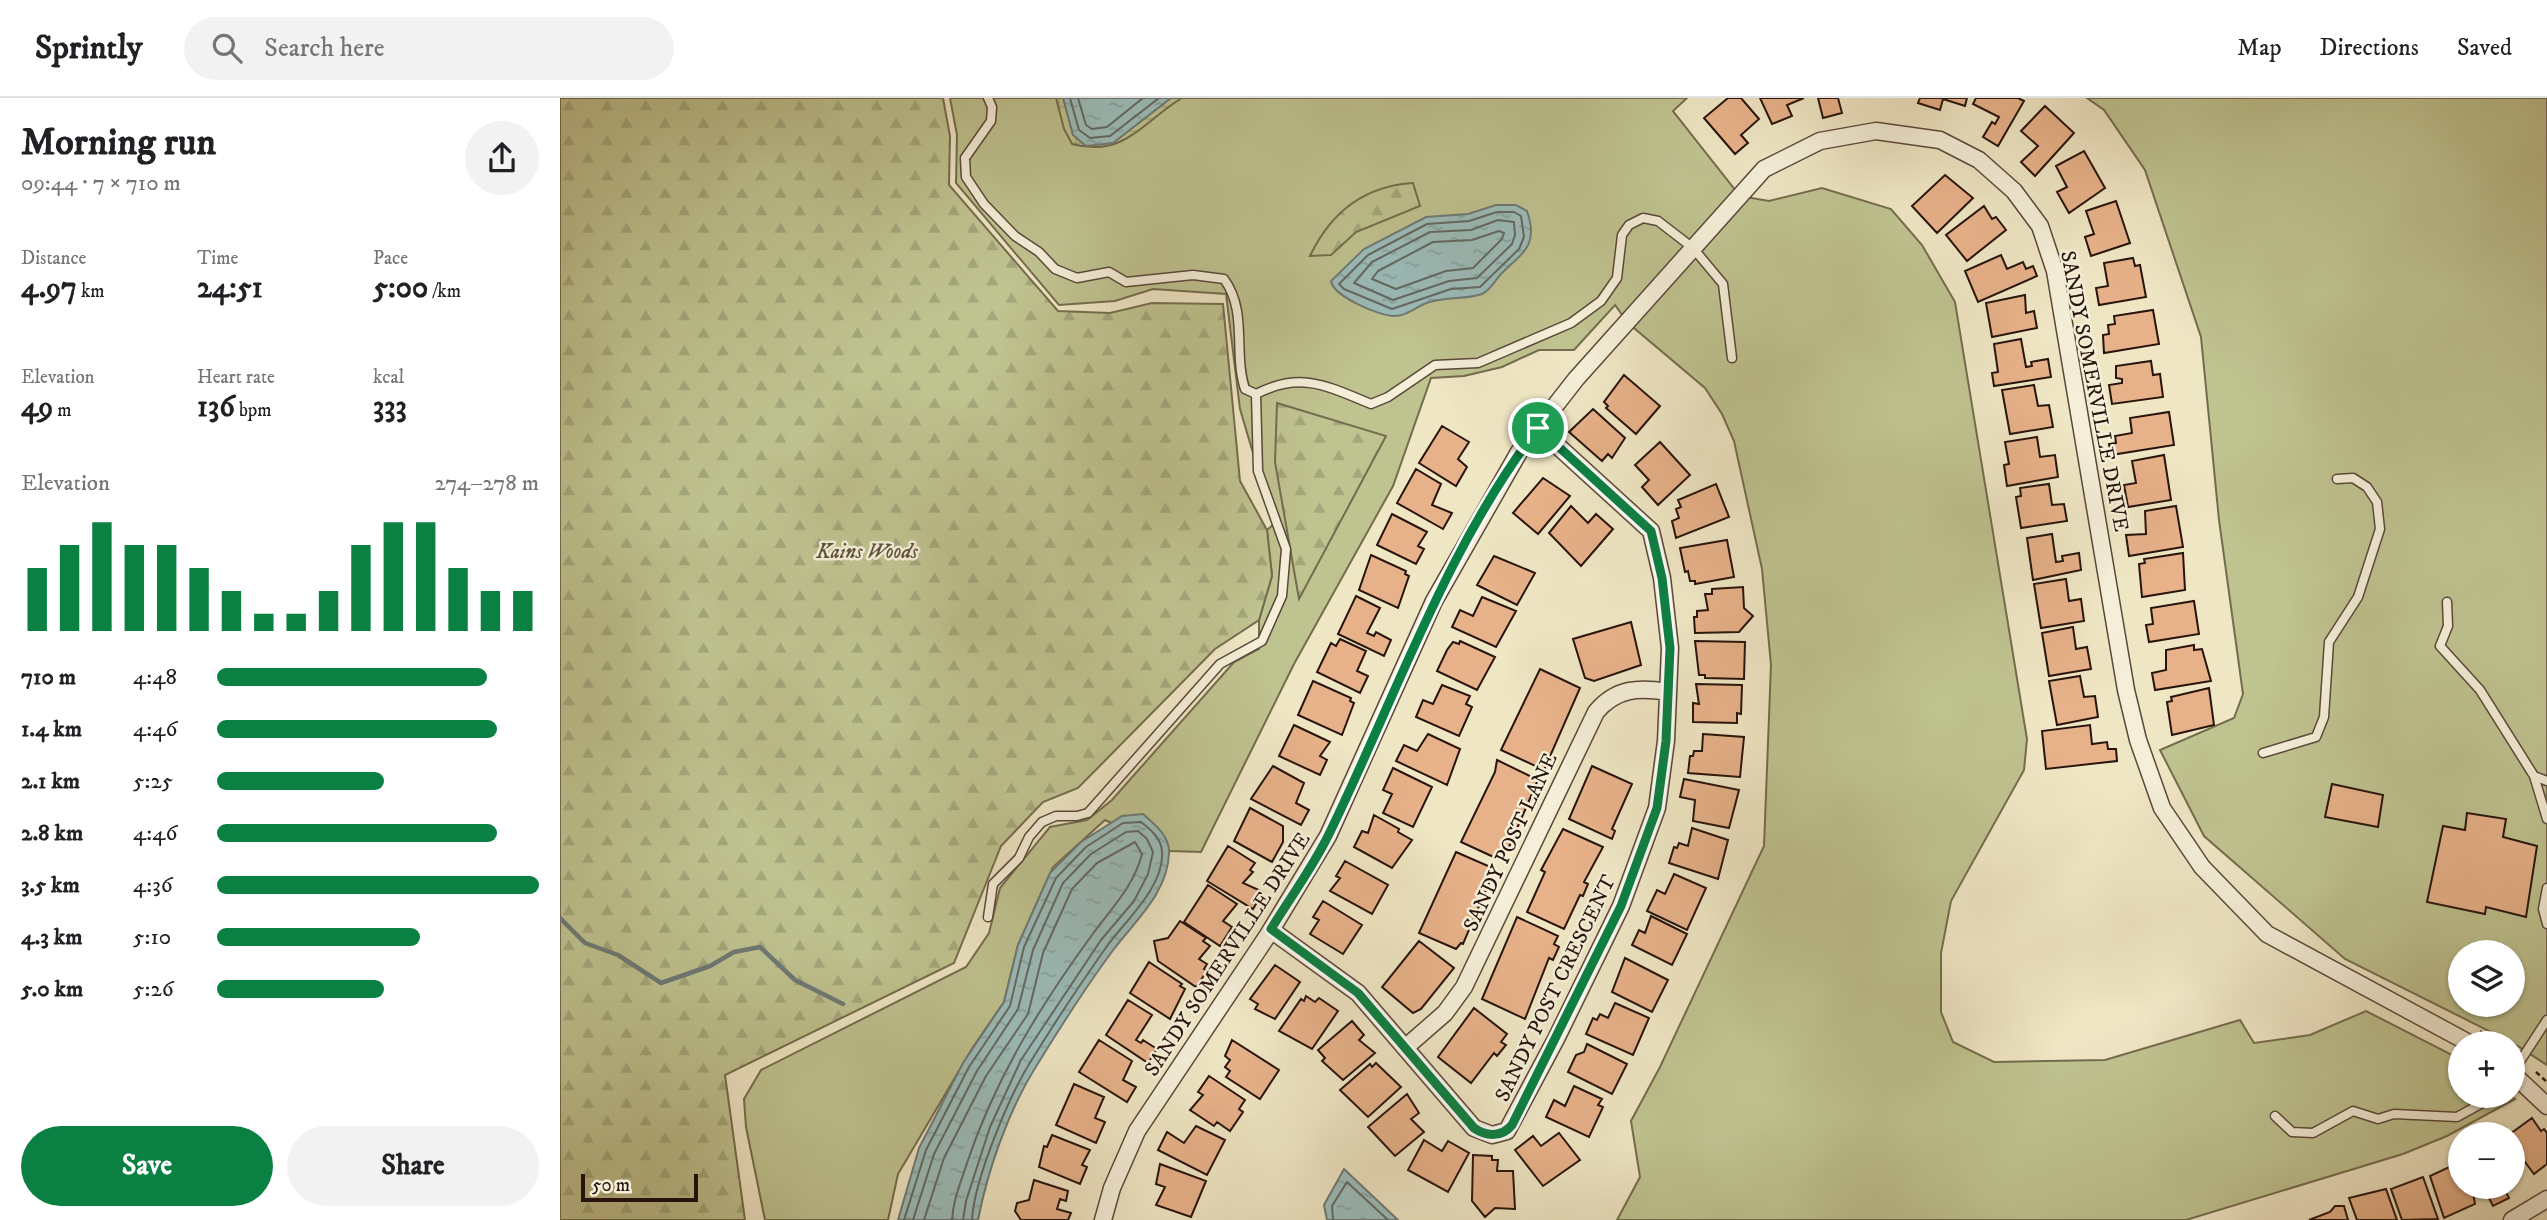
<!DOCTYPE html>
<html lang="en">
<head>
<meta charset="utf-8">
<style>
  :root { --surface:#fff; --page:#f2f2f2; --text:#202124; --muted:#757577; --line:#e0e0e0; --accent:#0b8043 }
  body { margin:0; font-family:"IM FELL DW Pica",serif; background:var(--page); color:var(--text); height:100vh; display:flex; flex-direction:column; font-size:26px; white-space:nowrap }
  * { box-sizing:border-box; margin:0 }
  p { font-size:23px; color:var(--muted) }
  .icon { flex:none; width:38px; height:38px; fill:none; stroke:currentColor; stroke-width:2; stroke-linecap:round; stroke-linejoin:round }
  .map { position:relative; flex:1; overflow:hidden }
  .side { display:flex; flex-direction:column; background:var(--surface); width:560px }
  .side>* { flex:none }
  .fabs { position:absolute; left:1888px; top:842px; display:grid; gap:14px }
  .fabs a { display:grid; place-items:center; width:77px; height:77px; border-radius:50%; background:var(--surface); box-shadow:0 2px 5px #0004; font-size:35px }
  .scale { position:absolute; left:21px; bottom:18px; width:117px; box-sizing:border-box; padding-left:7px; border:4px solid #28140c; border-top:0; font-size:19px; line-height:24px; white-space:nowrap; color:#28140c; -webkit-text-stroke:5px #f5efd9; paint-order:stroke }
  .pin { position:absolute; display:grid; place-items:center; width:60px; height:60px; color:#fff; margin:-30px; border:4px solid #fff; border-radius:50%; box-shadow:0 2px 7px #0007 }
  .round { display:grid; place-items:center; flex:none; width:74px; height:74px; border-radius:37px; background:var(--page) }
  .summary { display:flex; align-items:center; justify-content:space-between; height:119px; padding:0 21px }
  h1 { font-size:38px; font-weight:700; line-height:52px }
  .stats { display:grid; grid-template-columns:repeat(3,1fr); gap:10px; height:119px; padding:7px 21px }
  .stats div { display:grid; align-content:center }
  .stats b { font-size:30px; font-weight:700 }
  .stats small { font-size:19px; font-weight:400 }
  .stats p { font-size:19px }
  .chart { height:196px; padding:14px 21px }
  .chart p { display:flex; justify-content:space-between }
  .chart svg { width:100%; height:126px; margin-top:7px; stroke:var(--accent); stroke-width:6 }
  .action { display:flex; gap:14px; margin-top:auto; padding:14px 21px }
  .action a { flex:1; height:80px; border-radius:42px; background:var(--accent); color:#fff; font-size:28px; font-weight:700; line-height:80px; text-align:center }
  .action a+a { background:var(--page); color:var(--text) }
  ul { padding:0 21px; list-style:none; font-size:23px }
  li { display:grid; grid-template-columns:112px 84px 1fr; align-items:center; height:52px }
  li i { height:18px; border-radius:9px; background:var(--accent) }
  header { display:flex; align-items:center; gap:42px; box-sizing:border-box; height:98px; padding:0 35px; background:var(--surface); border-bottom:2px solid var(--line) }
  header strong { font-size:33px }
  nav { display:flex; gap:38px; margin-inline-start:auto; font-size:24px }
  .search { width:490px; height:63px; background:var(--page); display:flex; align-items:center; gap:18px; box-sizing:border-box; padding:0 24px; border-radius:38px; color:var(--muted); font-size:26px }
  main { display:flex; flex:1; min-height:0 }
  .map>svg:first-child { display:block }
  .green { fill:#bfc390; stroke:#746c4e; stroke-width:2; fill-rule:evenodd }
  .forest { fill:url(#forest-firs); stroke:#746c4e; stroke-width:2 }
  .wetland { fill:url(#wetland-marsh); stroke:#746c4e; stroke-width:2 }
  .water { fill:url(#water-ripples); stroke:#6e7a76; stroke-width:2 }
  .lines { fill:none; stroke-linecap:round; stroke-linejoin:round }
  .shore { stroke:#626964; stroke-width:2 }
  .stream { stroke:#6e7a76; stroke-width:4.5 }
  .building { fill:#e7b189; stroke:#28140c; stroke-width:2 }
  .lane-casing { stroke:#5a483a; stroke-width:11 }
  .street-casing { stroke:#5a483a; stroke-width:19 }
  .path { stroke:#28140c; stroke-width:2.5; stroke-dasharray:5 3.5; stroke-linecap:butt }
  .lane { stroke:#f5efd9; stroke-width:8 }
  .street { stroke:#f5efd9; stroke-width:16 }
  .route-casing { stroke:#fff; stroke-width:14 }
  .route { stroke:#0b8043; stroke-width:9 }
  .labels { text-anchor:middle; stroke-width:5; stroke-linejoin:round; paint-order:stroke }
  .street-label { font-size:21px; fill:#28140c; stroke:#f5efd9 }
  .park-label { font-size:21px; font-style:italic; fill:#5d513a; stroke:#f5efd9 }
</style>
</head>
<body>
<header>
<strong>Sprintly</strong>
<div class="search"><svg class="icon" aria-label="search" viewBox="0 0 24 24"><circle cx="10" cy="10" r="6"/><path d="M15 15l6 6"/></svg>Search here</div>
<nav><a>Map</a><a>Directions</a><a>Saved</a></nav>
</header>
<main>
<section class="side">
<div class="summary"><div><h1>Morning run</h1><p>09:44 · 7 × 710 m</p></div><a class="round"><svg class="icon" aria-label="share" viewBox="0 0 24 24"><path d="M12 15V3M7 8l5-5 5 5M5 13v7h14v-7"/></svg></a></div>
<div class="stats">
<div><p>Distance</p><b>4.97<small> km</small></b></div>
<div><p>Time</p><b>24:51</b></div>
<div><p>Pace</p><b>5:00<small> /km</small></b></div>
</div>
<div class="stats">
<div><p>Elevation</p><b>49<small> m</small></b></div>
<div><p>Heart rate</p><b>136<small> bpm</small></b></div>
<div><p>kcal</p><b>333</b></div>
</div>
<div class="chart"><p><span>Elevation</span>274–278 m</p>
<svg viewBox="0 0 160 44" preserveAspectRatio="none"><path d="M5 44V22M15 44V14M25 44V6M35 44V14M45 44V14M55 44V22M65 44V30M75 44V38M85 44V38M95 44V30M105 44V14M115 44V6M125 44V6M135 44V22M145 44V30M155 44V30"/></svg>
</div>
<ul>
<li><b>710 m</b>4:48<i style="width:84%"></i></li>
<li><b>1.4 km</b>4:46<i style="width:87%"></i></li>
<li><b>2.1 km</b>5:25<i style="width:52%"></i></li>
<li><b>2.8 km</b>4:46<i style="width:87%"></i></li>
<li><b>3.5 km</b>4:36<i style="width:100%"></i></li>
<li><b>4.3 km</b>5:10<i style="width:63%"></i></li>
<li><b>5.0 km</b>5:26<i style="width:52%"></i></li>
</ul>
<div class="action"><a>Save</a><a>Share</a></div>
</section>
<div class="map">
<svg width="1987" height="1122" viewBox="0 0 1987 1122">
  <defs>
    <pattern id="forest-firs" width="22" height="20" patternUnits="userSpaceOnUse" patternTransform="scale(1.75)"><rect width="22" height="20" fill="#bfc390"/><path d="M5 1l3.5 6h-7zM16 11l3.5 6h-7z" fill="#a4a77b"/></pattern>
    <pattern id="wetland-marsh" width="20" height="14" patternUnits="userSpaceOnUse" patternTransform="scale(1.75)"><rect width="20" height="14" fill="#bfc390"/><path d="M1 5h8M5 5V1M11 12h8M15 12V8" fill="none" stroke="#a4a77b"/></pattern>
    <pattern id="water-ripples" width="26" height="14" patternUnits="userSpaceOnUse" patternTransform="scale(1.75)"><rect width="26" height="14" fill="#9cbebc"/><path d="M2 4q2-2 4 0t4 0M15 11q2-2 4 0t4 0" fill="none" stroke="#86a2a0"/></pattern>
  </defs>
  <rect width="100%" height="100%" fill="#efe6c4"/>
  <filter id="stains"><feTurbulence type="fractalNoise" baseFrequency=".00286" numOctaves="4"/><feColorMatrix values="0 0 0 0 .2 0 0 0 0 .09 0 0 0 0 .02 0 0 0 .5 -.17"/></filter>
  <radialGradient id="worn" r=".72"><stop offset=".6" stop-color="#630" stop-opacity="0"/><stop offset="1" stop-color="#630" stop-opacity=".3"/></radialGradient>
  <path class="green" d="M390 0H1127L1113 13 1180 98 1209 103 1262 90 1331 111 1362 147 1395 204 1467 641 1464 672 1391 803 1381 855V914L1393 944 1434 964 1545 962 1680 922 1694 945 1750 937 1806 913 1900 961V998H1951L1955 1001 1887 1038 1843 1056 1626 1122H1057L1080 1079 1071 1023 1100 969 1204 748 1211 567 1202 471 1174 343 1162 316 1145 290 1068 225 1055 207 1014 252H979L942 269 904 278 871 280 833 388 734 566 641 754 610 753 545 722 493 769 458 847 444 904 413 949 338 1076 328 1122H205L186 1029 184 1001 201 972 406 869 429 835 440 790 490 729 527 722 552 702 674 564 699 551V522L712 478 707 432 714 426 680 311 666 196 593 191 555 203 499 207 396 85 397 37Z
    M1527 0H1987V967L1953 945 1785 861 1644 738 1600 652 1674 620 1683 596 1659 422 1641 239 1585 72 1544 12ZM1900 854H1953V906H1900Z"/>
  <path class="forest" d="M0 0H383L390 38 389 87 498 213 550 215 592 205 663 206 680 383 707 432 712 478 699 522 655 551 518 690 483 704 441 748 394 865 165 977 185 1122H0Z
    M853 85 860 108 796 134 771 157 750 158C771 114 804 88 853 85Z
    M717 305 826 338 739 501 715 364Z"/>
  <path class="wetland" d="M496 0H622C581 25 564 60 512 46L504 31Z"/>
  <path class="water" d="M503 0H611L553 45 526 48 513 37Z
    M936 107H956L967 113C979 148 963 154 941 176 935 182 931 192 922 196 906 202 882 198 864 206 853 211 846 218 834 218 819 218 773 198 771 183L804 151 866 119 908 116Z
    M583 716C594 726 610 738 609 755 608 794 576 822 554 851 527 887 501 928 477 967 449 1011 428 1071 418 1122H338L359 1050 403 965 444 904 458 847 490 775 521 744 562 718Z
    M784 1071 838 1122H767L764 1107Z"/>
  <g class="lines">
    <path class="shore" d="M510 0 519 32 530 40 550 38 599 0
      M518 0 526 27 532 31 547 29 583 0
      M937 114H954L961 118 964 139 959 151 920 189 891 191 832 211 784 191 779 186 808 157 867 126 909 123Z
      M938 122 954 124 955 137 952 146 917 180 889 183 833 202 794 185 812 164 870 134 911 132Z
      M939 133 944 135 942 141 913 170 886 173 836 191 812 181 818 173 873 144 912 142Z
      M344 1122 366 1052 409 969 450 908 464 849 496 780 526 749 563 725 581 724C590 731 601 740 602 753 605 788 565 823 547 848 521 885 495 924 471 963 449 998 414 1082 412 1122
      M353 1122 374 1056 417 973 458 911 473 852 503 785 531 756 566 734 578 733 587 741 593 754 588 776 574 803 541 842 461 962 430 1029 406 1103 403 1122
      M364 1122 384 1060 426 978 468 916 483 855 512 791 537 765 575 744 582 756C573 790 552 809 532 837 480 908 435 981 407 1065 401 1084 393 1102 392 1122
      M773 1122 772 1108 787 1084 828 1122"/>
    <path class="stream" d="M0 820 25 845 58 857 101 885 150 868 174 854 200 849 235 882 283 906"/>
  </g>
  <path class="building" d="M1168 0H1181L1199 21 1181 37 1188 45 1175 56 1144 20Z
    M1200 0H1244L1227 7 1232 18 1212 26Z
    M1258 0H1278L1282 15 1263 20Z
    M1360 0H1407L1405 8 1383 1 1380 12 1358 5Z
    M1416 0H1458L1464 3 1438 48 1423 39 1432 24 1435 26 1439 19 1413 6Z
    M1485 8 1514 35 1475 78 1461 64 1478 48 1461 33Z
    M1524 53 1545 90 1509 115 1497 94 1507 89 1496 68Z
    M1385 77 1413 100 1377 135 1352 108Z
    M1556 103 1570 145 1531 158 1525 139 1534 136 1526 113Z
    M1424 108 1432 121 1436 119 1446 132 1407 163 1386 137Z
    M1441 157 1447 171 1463 164 1466 171 1473 168 1477 178 1418 204 1405 173Z
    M1573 160 1575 168 1580 167 1586 199 1539 207 1536 190 1548 188 1544 165Z
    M1465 197 1466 215 1474 213 1477 230 1432 239 1426 205Z
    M1593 212 1599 246 1544 255 1543 237 1549 236 1548 227 1555 226 1554 218Z
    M1461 241 1466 269 1472 268 1471 264 1488 261 1491 279 1434 288 1432 275 1438 274 1434 246Z
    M1591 263 1593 277 1600 276 1603 299 1552 306 1549 287 1562 285V281L1556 280V268Z
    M1064 277 1100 308 1076 336 1046 310 1048 308 1044 304Z
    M1474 287 1478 308 1489 307 1493 329 1450 336 1442 292Z
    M1033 311 1065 340 1052 360 1048 356 1042 363 1009 334Z
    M1609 314 1614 347 1551 357 1549 346 1556 345 1555 338 1572 335 1570 320Z
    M882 328 909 344 898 361 907 369 896 388 859 365Z
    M1477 339 1480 359 1495 357 1498 379 1447 388 1444 367 1449 366 1445 344Z
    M1100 344 1130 377 1098 407 1082 389 1089 382 1075 367Z
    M1604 357 1611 402 1568 409 1564 387 1576 385 1572 363Z
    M856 371 881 386 872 407 892 415 883 431 837 405Z
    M983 380 1010 398 978 436 953 415Z
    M1156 386 1169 419 1116 440 1112 423 1119 420 1116 411 1121 409 1118 402Z
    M1489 386 1492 407 1504 406 1507 423 1461 430 1456 399 1461 398 1460 390Z
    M1011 408 1028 425 1036 416 1053 431 1021 468 989 435Z
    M1616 408 1623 449 1569 458 1566 437 1586 436 1585 413Z
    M832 416 867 434 858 448 864 451 856 466 817 447Z
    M1492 436 1496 464 1503 463 1502 458 1519 455 1521 472 1473 482 1467 440Z
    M1167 442 1174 479 1135 486V483H1130L1128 473 1125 474 1120 450Z
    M1623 455 1625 492 1582 499 1579 466 1585 465 1584 461Z
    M811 457 846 473 845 476 849 478 838 510 799 492Z
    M934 458 975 475 957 507 917 487Z
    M1506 481 1509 503 1521 501 1524 523 1481 530 1474 486Z
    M1183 489 1184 510 1193 518 1179 534 1135 535 1134 519H1137V513L1148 512 1145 496H1152V491Z
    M796 498 820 510 807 535 814 538 816 534 831 542 824 558 778 536Z
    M922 499 956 513 936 549 892 529 900 512 913 518Z
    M1634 503 1639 536 1589 544 1586 527 1593 526 1591 510Z
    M1071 524 1081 567 1034 583 1025 580 1013 541Z
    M1513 529 1516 551 1527 549 1531 571 1489 578 1482 535Z
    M780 541 806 553 797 573 808 578 800 595 757 574 771 545 776 548Z
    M900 543 935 559 917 592 877 573 887 552 893 544 899 546Z
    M1135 543 1185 544 1184 581 1145 580V577H1139Z
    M1634 547V552L1642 551 1651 583 1595 592 1592 575 1606 572V552Z
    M980 571 1020 590 984 672 941 652Z
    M1520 578 1524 599 1535 598 1538 619 1497 627 1489 583Z
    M753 583 791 600 790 603 794 605 782 637 738 617Z
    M1136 586 1182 587 1181 616 1177 615V625L1133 624V605L1139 606Z
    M882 587 910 598 906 606 912 609 899 638 856 619 863 602 873 606Z
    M1649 590 1654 627 1612 637 1607 604 1612 603 1611 599Z
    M734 627 770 644 760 658 767 662 760 677 719 658Z
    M1530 627 1532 646 1547 644 1548 651H1556L1557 663 1486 671 1482 633Z
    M868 636 900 651 887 687 836 663 844 647 857 653Z
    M1143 636 1184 639 1180 679 1128 675 1130 658H1133L1134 653H1142Z
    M937 662 978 682 946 756 938 761 901 744 935 674Z
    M713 668 744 685 736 705 749 712 741 727 691 701Z
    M1032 668 1072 686 1052 731 1055 733 1052 741 1009 721Z
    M833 670 872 689 853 729 823 715 832 696 823 692Z
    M1124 681 1179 692 1169 730 1133 723 1135 702 1120 699Z
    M1772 686 1823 697 1818 729 1765 719Z
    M690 710 723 728V744L712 764 674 743Z
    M1907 715 1946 721 1943 739 1977 748 1966 819 1926 809 1925 816 1867 804 1883 728 1905 732Z
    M814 717 839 731 838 734 852 742 832 770 794 749 802 733 808 735Z
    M1132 730 1168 742 1158 781 1109 765 1114 749 1117 750 1119 745 1128 748Z
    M1003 731 1043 749 1024 784 1028 786 1023 798 1020 797 1004 831 967 814 985 774 981 772Z
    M668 748 695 765 690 772 693 774 683 785 703 794 693 811 647 783Z
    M896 754 935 771 903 846 901 845 896 851 859 835Z
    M785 763 828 787 812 816 770 793 780 780 776 778Z
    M1114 776 1146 790 1127 832 1087 813 1097 792 1105 796Z
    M648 787 677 806 663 823 672 829 660 848 624 824Z
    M763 803 802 827 783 856 750 836 759 822 753 819Z
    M1091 818 1127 836 1112 867 1072 847 1079 832 1085 835Z
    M957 819 998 838 994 846 999 849 993 862 989 860 965 921 922 901Z
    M620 823 646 840 643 843 650 848 639 861 647 866 644 871 647 873 636 889 598 863 594 843 608 840Z
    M859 843 894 870 861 911 853 915 822 889Z
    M1065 860 1108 882 1092 914 1052 894Z
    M589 864 622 886 620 888 625 891 610 921 570 895Z
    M715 867 740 884 715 921 695 911 698 906 690 901Z
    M746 898 755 904 759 900 778 913 752 951 719 933 741 901 744 903Z
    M568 902 592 917 576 942 581 945 583 942 597 951 588 965 546 937Z
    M1055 905 1089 920 1073 957 1026 936 1033 920 1037 922 1040 916 1048 920Z
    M914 910 947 936 941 944 946 947 937 958 934 955 911 985 878 959Z
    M792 923 804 937 799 942 815 955 783 982 762 963 765 960 758 952Z
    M539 942 572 963 563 982 576 989 567 1004 519 974Z
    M672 942 719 972 700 1001 666 979 670 973 665 969 670 962 665 958Z
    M1027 946 1067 966 1052 996 1008 974 1016 957 1024 954Z
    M816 965 841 989 808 1019 780 992 810 966 812 969Z
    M649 978 685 1002 679 1011 683 1014 670 1033 657 1024 654 1028 630 1012 643 997 638 994Z
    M514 986 544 999 535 1020 545 1024 536 1045 496 1027Z
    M1014 988 1042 1001 1038 1007 1043 1009 1029 1039 986 1019 994 1002 1005 1008Z
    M847 996 859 1015 851 1021 864 1034 835 1058 808 1029Z
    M1972 1020 1981 1033 1984 1031 1987 1035V1066L1974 1076 1953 1048V1036H1950Z
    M636 1028 665 1042 647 1077 598 1052 607 1034 624 1045Z
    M999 1035 1020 1062 983 1088 955 1052 973 1038 981 1048Z
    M492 1037 530 1052 522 1067 527 1069 520 1086 479 1069 484 1048 487 1049Z
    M864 1042 882 1053 888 1043 909 1055 888 1094 848 1072Z
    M913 1057 932 1058V1062H938L937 1073H953L955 1111 935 1110 925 1119 912 1103Z
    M1900 1064V1088H1912L1915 1106 1884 1120 1870 1078Z
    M600 1066 646 1083 631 1119 596 1107 605 1089 596 1086Z
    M1863 1079 1878 1121 1842 1122 1831 1091Z
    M474 1082 508 1093 506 1103 500 1101 497 1111 511 1115 508 1122H461L455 1113 457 1105 469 1102Z
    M1923 1088H1943L1949 1100 1933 1108Z
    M1826 1091 1837 1122H1797L1789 1100Z
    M1775 1108H1784L1788 1122H1749L1770 1114Z"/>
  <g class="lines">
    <defs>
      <path id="lane" d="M428 0 432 9 431 23 405 60 406 79 424 106 455 138 479 154 495 171 517 180 549 174 566 184 633 177 664 181C688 214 673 254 685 291L696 296
        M1887 504 1888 528 1880 548 1920 592 1974 678 1987 683
        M1703 655 1756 639 1764 619 1769 544 1798 499 1820 431 1817 404 1807 389 1793 380 1777 381
        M1974 678 1987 721
        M1987 790 1983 811 1987 826
        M428 819 433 786 459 760 469 739 482 724 496 718H517L528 715 660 566 702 543 722 498 726 451 698 373 696 296C741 273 767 288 811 306L828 299 875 267 918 265 1011 225 1041 203 1057 180 1062 137 1069 127 1083 120 1098 123 1133 150 1163 186 1172 260
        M1953 974 1987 922
        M1715 1018 1732 1034 1753 1035 1793 1013 1818 1021 1834 1016 1897 1019 1935 998"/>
      <path id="street" d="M711 832 798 895 914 1030 932 1037 947 1033 996 941 1061 808 1097 710 1106 643 1110 550 1102 480 1091 433 978 330
        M846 949 885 915 904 889 1036 614C1056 590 1079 589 1108 594
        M1953 976 1987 1008
        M543 1122 552 1090 577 1033 708 837 768 738 874 503 959 354 1016 281 1204 71 1260 43 1316 33 1380 42 1419 62 1454 93 1480 128 1495 173 1566 592 1578 642 1602 710 1642 769 1707 836 1909 945
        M1952 1122 1987 1101"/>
    </defs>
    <use href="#lane" class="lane-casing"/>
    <use href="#street" class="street-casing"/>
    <path class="path" d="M1920 933 1938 945
      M1976 974 1987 984"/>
    <use href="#lane" class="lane"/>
    <use href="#street" class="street"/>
  </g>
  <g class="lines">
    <defs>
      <path id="route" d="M978 330 1091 433 1102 480 1110 550 1106 643 1097 710 1061 808 952 1027C942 1039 927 1039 914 1030L798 895 711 831C730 800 753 769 769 736 836 599 885 452 978 330Z"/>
    </defs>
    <use href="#route" class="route-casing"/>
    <use href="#route" class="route"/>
  </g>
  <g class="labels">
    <g class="street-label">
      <text transform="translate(1535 293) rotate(79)" y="7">SANDY SOMERVILLE DRIVE</text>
      <text transform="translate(950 744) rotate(-65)" y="7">SANDY POST LANE</text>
      <text transform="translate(667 856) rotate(-57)" y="7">SANDY SOMERVILLE DRIVE</text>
      <text transform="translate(995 890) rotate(-64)" y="7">SANDY POST CRESCENT</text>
    </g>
    <g class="park-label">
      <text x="307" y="460">Kains Woods</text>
    </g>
  </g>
  <rect width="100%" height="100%" filter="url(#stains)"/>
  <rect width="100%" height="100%" fill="url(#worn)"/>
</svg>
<div class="fabs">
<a><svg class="icon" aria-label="layers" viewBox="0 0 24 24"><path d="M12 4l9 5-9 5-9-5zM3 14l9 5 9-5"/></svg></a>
<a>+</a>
<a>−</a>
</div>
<div class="scale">50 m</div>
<div class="pin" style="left:978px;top:330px;background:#1e9e55"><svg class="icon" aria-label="arrive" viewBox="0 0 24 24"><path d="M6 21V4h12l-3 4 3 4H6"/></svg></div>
</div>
</main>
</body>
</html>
